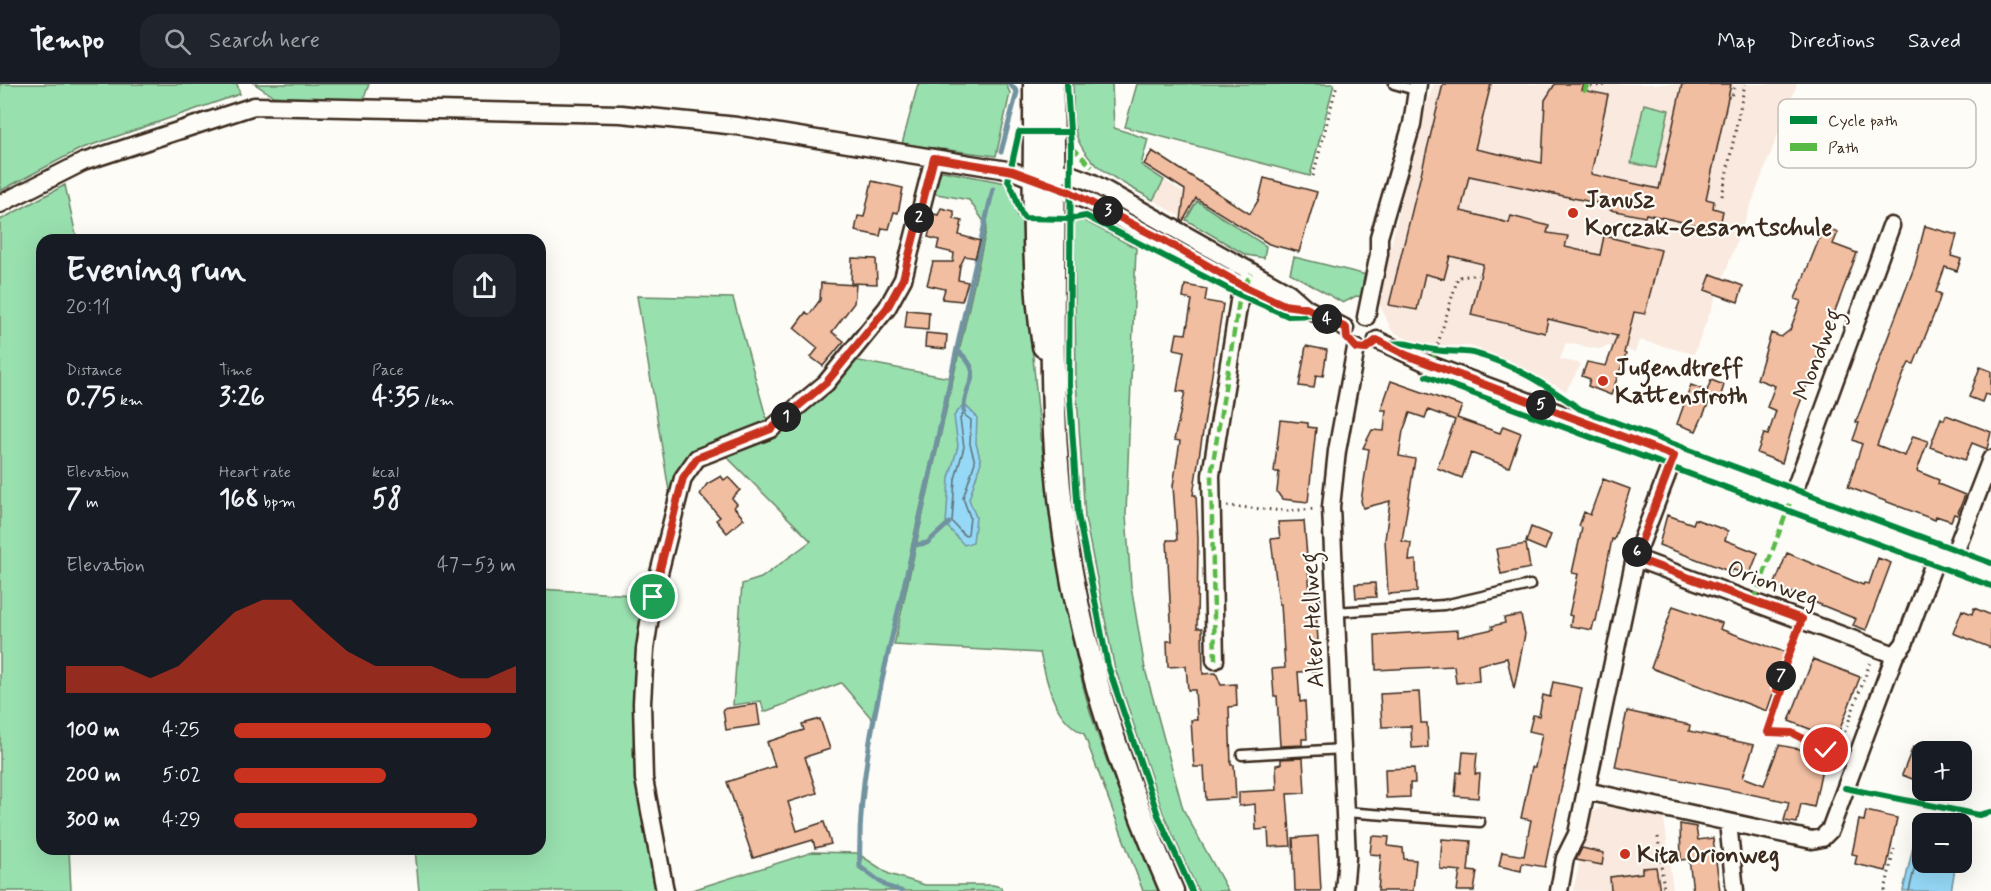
<!DOCTYPE html>
<html lang="en">
<head>
<meta charset="utf-8">
<style>
  :root { --surface:#171b24; --page:#20242c; --text:#f1f3f6; --muted:#9ea1a6; --line:#363941; --accent:#c8321e }
  body { margin:0; font-family:Mynerve,sans-serif; background:var(--page); color:var(--text); height:100vh; display:flex; flex-direction:column; font-size:22px; white-space:nowrap }
  * { box-sizing:border-box; margin:0 }
  p { font-size:20px; color:var(--muted) }
  .icon { flex:none; width:33px; height:33px; fill:none; stroke:currentColor; stroke-width:2; stroke-linecap:round; stroke-linejoin:round }
  .map { position:relative; flex:1; overflow:hidden }
  .panel { position:absolute; left:36px; top:150px; width:510px; height:621px; display:flex; flex-direction:column; background:var(--surface); border-radius:18px; box-shadow:0 6px 24px #0002 }
  .panel>* { flex:none }
  .fabs { position:absolute; left:1912px; top:657px; display:grid; gap:12px }
  .fabs a { display:grid; place-items:center; width:60px; height:60px; border-radius:12px; background:var(--surface); box-shadow:0 6px 24px #0002; font-size:30px }
  .pin { position:absolute; display:grid; place-items:center; width:51px; height:51px; color:#fff; margin:-26px; border:3px solid #fff; border-radius:50%; box-shadow:0 2px 6px #0007 }
  .km { position:absolute; width:30px; height:30px; margin:-15px; border-radius:50%; background:#222; color:#fff; font-size:16px; line-height:30px; text-align:center }
  .round { display:grid; place-items:center; flex:none; width:63px; height:63px; border-radius:18px; background:var(--page) }
  .head { display:flex; align-items:center; justify-content:space-between; height:102px; padding:0 30px }
  h1 { font-size:33px; font-weight:700; line-height:45px }
  .stats { display:grid; grid-template-columns:repeat(3,1fr); gap:9px; height:102px; padding:6px 30px }
  .stats div { display:grid; align-content:center }
  .stats b { font-size:26px; font-weight:700 }
  .stats small { font-size:16px; font-weight:400 }
  .stats p { font-size:16px }
  .chart { height:168px; padding:12px 30px }
  .chart p { display:flex; justify-content:space-between }
  .chart svg { width:100%; height:108px; margin-top:6px; fill:var(--accent); opacity:.7 }
  ul { padding:0 30px; list-style:none; font-size:20px }
  li { display:grid; grid-template-columns:96px 72px 1fr; align-items:center; height:45px }
  li i { height:15px; border-radius:8px; background:var(--accent) }
  header { display:flex; align-items:center; gap:36px; box-sizing:border-box; height:84px; padding:0 30px; background:var(--surface); border-bottom:2px solid var(--line) }
  header strong { font-size:28px }
  nav { display:flex; gap:33px; margin-inline-start:auto; font-size:21px }
  .search { width:420px; height:54px; background:var(--page); display:flex; align-items:center; gap:15px; box-sizing:border-box; padding:0 21px; border-radius:18px; color:var(--muted); font-size:22px }
  .map>svg:first-child { display:block }
  .built { fill:#f9e9de }
  .green { fill:#99e0af; stroke:#6a8566; stroke-width:1.5 }
  .water { fill:#95d9f7; stroke:#7193a0; stroke-width:1.5 }
  .lines { fill:none; stroke-linecap:round; stroke-linejoin:round }
  .shore { stroke:#5f7075; stroke-width:1.5 }
  .stream { stroke:#7193a0; stroke-width:5 }
  .building { fill:#f1bea2; stroke:#3b2a1e; stroke-width:1.5 }
  .service-casing { stroke:#3b2a1e; stroke-width:13 }
  .minor-casing { stroke:#3b2a1e; stroke-width:21 }
  .secondary-casing { stroke:#3b2a1e; stroke-width:27 }
  .path { stroke:#3b2a1e; stroke-width:3; stroke-dasharray:1.5 4.5; stroke-linecap:butt }
  .service { stroke:#fdfcf7; stroke-width:8 }
  .minor { stroke:#fdfcf7; stroke-width:16 }
  .secondary { stroke:#fdfcf7; stroke-width:22 }
  .quiet { stroke:#58b947; stroke-width:4.5; stroke-dasharray:9 4.5; stroke-linecap:butt }
  .cycleway-casing { stroke:#fdfcf7; stroke-width:10 }
  .cycleway { stroke:#00873e; stroke-width:6 }
  .route-casing { stroke:#fff; stroke-width:12 }
  .route { stroke:#c8321e; stroke-width:8 }
  .poi-dot { fill:#c8321e; stroke:#fdfcf7; stroke-width:2 }
  .labels { text-anchor:middle; stroke-width:4.5; stroke-linejoin:round; paint-order:stroke }
  .poi-label { font-size:24px; font-weight:bold; fill:#3b2a1e; stroke:#fdfcf7; text-anchor:start }
  .street-label { font-size:24px; fill:#3b2a1e; stroke:#fdfcf7 }
  .key { fill:#fdfcf7; stroke:#c3bdb6; stroke-width:1.5 }
  .key-label { font-size:16px; fill:#3b2a1e }
</style>
</head>
<body>
<header>
<strong>Tempo</strong>
<div class="search"><svg class="icon" aria-label="search" viewBox="0 0 24 24"><circle cx="10" cy="10" r="6"/><path d="M15 15l6 6"/></svg>Search here</div>
<nav><a>Map</a><a>Directions</a><a>Saved</a></nav>
</header>
<div class="map">
<svg width="1991" height="807" viewBox="0 0 1991 807">
  <rect width="100%" height="100%" fill="#fdfcf7"/>
  <filter id="ink" filterUnits="userSpaceOnUse"><feTurbulence type="fractalNoise" baseFrequency=".0167" numOctaves="2"/><feDisplacementMap in="SourceGraphic" scale="12" xChannelSelector="R" yChannelSelector="G"/><feConvolveMatrix kernelMatrix="1 2 1 2 8 2 1 2 1" color-interpolation-filters="sRGB"/></filter>
  <g filter="url(#ink)">
    <path class="built" d="M1434 0H1797L1694 270 1639 256 1635 268 1607 262 1599 265 1566 259 1560 275 1581 280 1566 307 1509 276 1470 262 1429 261 1409 256 1392 247 1378 217 1419 41Z
      M1164 96 1197 117 1186 136 1153 116Z
      M1602 722 1664 734 1673 807H1573L1591 729Z"/>
    <path class="green" d="M0 0H237L240 10 80 65 0 107Z
      M255 0H369L363 17 273 12Z
      M918 0H1006L1010 9 996 72 902 60Z
      M1073 0H1112L1114 44 1148 55 1141 81 1164 96 1153 116C1128 101 1093 87 1080 60 1071 44 1074 18 1073 0Z
      M1137 0H1334L1310 92 1125 43Z
      M1644 20 1669 26 1656 84 1631 79Z
      M943 87 1006 99 1014 109 1017 133 1022 135C1033 287 1045 437 1079 585 1096 662 1131 734 1159 807H1143L1084 650C1052 634 1048 600 1040 569L894 561 987 142 969 116 931 109 936 90Z
      M65 101 77 156H42V765H69L71 807H0V136Z
      M1197 117 1266 162 1264 174 1246 171 1186 136Z
      M1085 137 1136 164 1126 431 1131 502 1145 585 1183 725 1228 807H1198L1163 729 1114 581 1085 434 1076 297 1074 138Z
      M1294 173 1367 191 1363 213 1356 212 1343 219 1290 189Z
      M637 212 733 214 768 340 692 372 671 419Z
      M854 276 950 294 872 635 841 599 764 628 761 617 733 621 742 500 761 494 811 457 724 370Z
      M540 505 648 512 635 620 633 671 658 807H419L415 765H540Z
      M813 768 857 769 889 790 925 801H993L1001 803 1002 807H689Z"/>
    <path class="water" d="M962 322H966L977 333 976 359 981 378 969 415 976 433 973 458 964 461 946 441 949 394 958 362 954 332Z
      M1923 742V778L1956 779 1951 807H1903L1917 745Z"/>
    <g class="lines">
      <path class="shore" d="M963 330 971 336 970 360 975 378 963 414 970 433 968 450 965 452 952 438 955 395 964 363 960 335Z
        M1909 807 1923 748"/>
      <path class="stream" d="M1001 68 1017 8 1010 0
        M958 267C988 293 962 298 964 327
        M914 461 927 459 949 439
        M901 807 886 802 860 783C856 679 890 565 913 465 941 345 964 224 993 105"/>
    </g>
    <path class="building" d="M1443 0H1491L1475 65 1542 79 1545 16 1555 0H1584L1582 6 1608 11 1591 90 1659 105 1682 0H1731L1706 115 1714 117 1713 124 1723 127 1719 146 1646 130 1645 133 1610 126 1611 122 1469 92 1461 127 1509 139 1511 132 1549 142 1547 149 1568 152 1565 163 1600 171 1604 152 1661 166 1645 230 1634 228 1624 269 1626 270 1611 311 1588 302 1590 295 1582 292 1587 278 1606 282 1617 252 1548 235 1545 249 1471 231 1483 180 1450 172 1444 195 1425 190 1417 226 1389 221Z
      M1152 67 1250 130 1259 115 1264 94 1317 108 1299 168 1269 160 1196 114 1183 137 1181 136 1185 106 1144 80Z
      M872 97 903 104 898 129 894 128 889 145 882 144 880 152 855 147 858 132 864 133Z
      M941 124 954 127V135L962 137 959 151 980 157 975 174 965 172 960 182 958 196 968 198 962 217 942 215 945 205 927 201 933 178H953L954 169 937 165 939 156 928 153 934 130 938 131Z
      M1925 142 1957 151 1951 172 1961 175 1957 187 1945 183 1936 208 1941 210 1937 223 1914 280 1909 279 1904 289 1877 361 1905 372 1913 352 1928 357 1917 387 1939 396 1938 400 1965 411 1957 431 1954 430 1951 437 1936 432 1935 436 1848 403 1862 360 1853 356 1859 339 1856 338 1915 181Z
      M1824 143 1838 148 1833 160 1857 169 1797 327 1782 379 1757 369 1764 350 1768 351 1776 327 1767 323 1775 302 1757 295 1771 249 1781 253 1790 246 1801 217 1795 215Z
      M852 174 876 175 877 200 851 199Z
      M1711 190 1743 202 1738 218 1705 206Z
      M821 199 856 201 854 219 832 248 844 257 823 282 811 273 818 264 794 244 806 228 809 231 820 216Z
      M1185 201 1207 205 1205 217 1223 220 1193 411H1196L1198 455 1197 544H1202L1203 590 1216 589 1221 601 1236 600 1237 622 1229 623 1231 681H1234L1236 714 1206 716 1204 683H1194L1191 636H1197L1195 606H1188L1186 582 1168 583 1167 557H1172L1167 456H1177L1173 402 1180 357 1174 356 1185 308 1177 307 1184 267 1174 265 1177 249 1186 250 1192 216 1183 214Z
      M907 226 929 228 928 246 905 244Z
      M926 249 947 251 946 265 925 263Z
      M1306 262 1327 266 1323 292 1316 291 1314 304 1299 302Z
      M1980 283 1991 287V312L1985 310 1982 318 1969 313Z
      M1711 296 1724 301 1719 317 1711 314 1696 347 1677 340 1691 301 1707 307Z
      M1391 297 1462 322 1457 334 1500 349 1503 342 1521 349 1509 383 1471 369 1462 394 1437 384 1455 336 1428 326 1425 334 1410 329 1403 347 1399 372 1415 375 1402 457 1411 459 1409 477 1416 476 1417 508 1388 510 1385 456 1390 417 1363 424 1361 417 1369 365 1363 364 1372 346 1384 347 1386 326H1381Z
      M1946 331 1991 348 1987 365 1972 359 1965 376 1930 363 1941 334 1944 336Z
      M1280 336 1308 339V343L1316 344 1308 418 1282 415 1277 408 1279 388H1274Z
      M721 392 724 396 728 393 740 406 732 414 737 420 734 423 744 435 727 449 716 436 720 433 700 410 707 400Z
      M1603 395 1630 405 1614 456 1612 455 1596 537H1594L1592 546 1570 542 1572 532 1569 531 1578 490 1572 489 1582 444 1579 442 1584 428 1590 431Z
      M1667 431 1693 440 1695 435 1728 447 1725 456 1758 469 1749 492 1732 485 1731 488 1659 461Z
      M1304 437 1310 508 1320 507 1321 524 1316 525 1318 557V565H1314L1316 587 1298 588 1300 618 1305 617 1307 655H1302V661L1280 662 1277 612H1274L1272 585 1285 584 1281 520H1279L1271 455 1280 454 1278 438Z
      M1531 443 1551 451 1545 466 1526 458Z
      M1526 460 1530 484 1501 490 1496 465Z
      M1787 469 1863 501 1864 499 1869 500 1878 474 1891 479 1866 546 1853 541 1856 535 1774 502Z
      M1375 499 1376 513 1356 514 1355 500Z
      M1673 522 1722 539 1720 545 1787 569 1767 627 1651 584Z
      M1974 524 1991 531V564L1953 549 1962 526 1972 530Z
      M1521 531 1525 550 1514 605 1507 574 1478 581 1479 597 1456 599 1454 582 1376 586 1375 551 1458 546V553L1493 545 1492 542 1505 539 1504 534Z
      M1813 575 1860 593 1836 655 1789 637Z
      M1553 598 1582 604 1545 783 1522 779 1521 787 1499 782 1502 768 1524 772 1531 736 1521 734 1532 683H1535L1542 650 1529 647 1533 631 1539 632 1543 611 1550 613Z
      M1419 608 1421 639H1427L1428 663 1412 664 1411 642 1382 643 1380 610Z
      M757 620 760 641 726 646 723 625Z
      M1627 627 1690 641 1689 647 1754 661 1743 693 1764 701 1779 661 1825 670 1814 723 1801 720 1797 739 1784 737 1789 718 1615 683Z
      M820 635 830 665 805 673 817 709 788 718 797 747 824 738 831 760 815 764 813 756 753 774 727 698 775 682 767 658 804 646 802 640Z
      M1913 663 1923 666V699L1902 691Z
      M1463 668 1477 669 1475 690H1480L1478 714 1455 712 1457 688 1461 689Z
      M1303 674 1305 709 1287 710 1291 762 1269 763 1268 745 1256 746 1255 720 1239 722V708L1277 706 1276 681 1281 680V675Z
      M1414 684 1415 699H1410V713L1386 714 1385 685Z
      M1866 727 1897 734 1886 787 1855 780 1857 771 1852 770 1859 736 1864 737Z
      M1680 740 1696 743 1698 756 1713 754 1720 807H1693L1689 775 1681 776Z
      M1318 752 1321 807H1295L1293 754Z
      M1372 752 1389 753 1388 762 1403 764 1404 775 1416 776 1413 807H1378L1381 771 1370 770Z
      M1442 755 1471 757 1468 787 1477 788 1474 807H1457L1460 787H1462L1440 785Z
      M1582 764 1604 769 1602 781 1576 776Z
      M1656 783 1660 807H1611L1610 793 1642 789V784Z"/>
    <g class="lines">
      <defs>
        <path id="service" d="M1394 0 1415 6
          M1335 528 1444 521 1530 501
          M1242 671 1343 665
          M1345 728 1480 738"/>
        <path id="minor" d="M1043 86 1070 90 1091 98 1289 209 1306 224 1345 244
          M0 120 83 78 254 22 621 30 737 42 1013 87 1088 117 1243 202 1284 221 1306 224
          M1366 233 1379 170V153L1412 40 1418 0
          M1377 256 1431 281 1991 491
          M1674 372 1635 474 1586 707 1812 756 1822 754 1830 746 1895 571
          M1791 416 1891 142
          M1635 474 1895 571 1904 560 1937 471
          M1952 476 1991 375
          M1215 576 1211 391 1240 211 1251 189
          M1728 738 1735 807
          M665 807 644 695 642 619 645 565 653 513 683 394 697 374 771 345 826 299 887 224 903 195 934 74
          M1344 807 1347 774 1331 423 1337 367 1356 264
          M1559 807 1565 774 1577 750 1586 707"/>
        <path id="secondary" d="M1035 0C1036 88 1030 175 1044 262
          M1051 0C1059 143 1044 288 1062 430 1079 563 1119 685 1172 807"/>
      </defs>
      <use href="#service" class="service-casing"/>
      <use href="#minor" class="minor-casing"/>
      <use href="#secondary" class="secondary-casing"/>
      <path class="path" d="M1591 2 1609 1
        M1728 13H1732L1735 0
        M1313 92 1337 0
        M1722 112 1745 0
        M1436 266 1458 193 1478 191
        M1227 422 1285 427 1316 425
        M1796 551 1776 605 1782 607 1768 648 1792 649 1826 666 1836 664 1841 658 1870 579
        M1658 753 1664 807
        M1885 807 1894 765"/>
      <use href="#service" class="service"/>
      <use href="#minor" class="minor"/>
      <use href="#secondary" class="secondary"/>
      <path class="quiet" d="M1585 8 1586 2H1591
        M1072 63 1092 83
        M1432 294 1426 292 1436 266
        M1754 517 1791 416
        M1215 576 1211 391 1240 211 1251 189"/>
      <defs>
        <path id="cycleway" d="M1067 0 1071 62 1069 300 1078 431 1108 582 1158 731 1192 807
          M1070 48H1019L1008 97C1017 109 1016 122 1024 134L1069 135 1086 132 1240 211 1288 232 1318 231
          M1386 261C1407 256 1415 263 1435 266 1448 268 1461 267 1473 269 1512 279 1547 302 1580 325L1991 479
          M1426 292 1991 502
          M1845 704 1979 731 1991 728"/>
      </defs>
      <use href="#cycleway" class="cycleway-casing"/>
      <use href="#cycleway" class="cycleway"/>
    </g>
  </g>
  <g class="lines" filter="url(#ink)">
    <defs>
      <path id="route" d="M653 513 683 394 697 374 771 345 826 299 887 224 903 195 934 74 1013 87 1070 108 1163 156 1243 202 1284 221 1306 224 1346 244 1347 254 1356 264 1365 265 1377 256 1406 271 1674 372 1635 474 1802 535 1776 605 1782 607 1768 648 1792 649 1826 666"/>
    </defs>
    <use href="#route" class="route-casing"/>
    <use href="#route" class="route"/>
  </g>
  <g class="poi-dot">
    <circle cx="1573" cy="129" r="6"/>
    <circle cx="1603" cy="297" r="6"/>
    <circle cx="1625" cy="770" r="6"/>
  </g>
  <g class="labels">
    <g class="poi-label">
      <text x="1585" y="123">Janusz<tspan x="1585" dy="28">Korczak-Gesamtschule</tspan></text>
      <text x="1615" y="291">Jugendtreff<tspan x="1615" dy="28">Kattenstroth</tspan></text>
      <text x="1637" y="778">Kita Orionweg</text>
    </g>
    <g class="street-label">
      <text transform="translate(1817 270) rotate(-69)" y="8">Mondweg</text>
      <text transform="translate(1773 499) rotate(20)" y="8">Orionweg</text>
      <text transform="translate(1312 536) rotate(-93)" y="8">Alter Hellweg</text>
    </g>
  </g>
  <rect x="1778" y="15" width="198" height="69" rx="9" class="key"/>
  <rect x="1790" y="32" width="27" height="8" fill="#00873e"/>
  <rect x="1790" y="59" width="27" height="8" fill="#58b947"/>
  <g class="key-label">
    <text x="1828" y="42">Cycle path</text>
    <text x="1828" y="69">Path</text>
  </g>
</svg>
<div class="fabs">
<a>+</a>
<a>−</a>
</div>
<div class="pin" style="left:653px;top:513px;background:#1e9e55"><svg class="icon" aria-label="arrive" viewBox="0 0 24 24"><path d="M6 21V4h12l-3 4 3 4H6"/></svg></div>
<div class="pin" style="left:1826px;top:666px;background:#d93025"><svg class="icon" aria-label="check" viewBox="0 0 24 24"><path d="M5 12l5 5 9-10"/></svg></div>
<b class="km" style="left:786px;top:333px">1</b>
<b class="km" style="left:919px;top:134px">2</b>
<b class="km" style="left:1108px;top:127px">3</b>
<b class="km" style="left:1327px;top:235px">4</b>
<b class="km" style="left:1541px;top:321px">5</b>
<b class="km" style="left:1637px;top:468px">6</b>
<b class="km" style="left:1781px;top:592px">7</b>
<section class="panel">
<div class="head"><div><h1>Evening run</h1><p>20:11</p></div><a class="round"><svg class="icon" aria-label="share" viewBox="0 0 24 24"><path d="M12 15V3M7 8l5-5 5 5M5 13v7h14v-7"/></svg></a></div>
<div class="stats">
<div><p>Distance</p><b>0.75<small> km</small></b></div>
<div><p>Time</p><b>3:26</b></div>
<div><p>Pace</p><b>4:35<small> /km</small></b></div>
</div>
<div class="stats">
<div><p>Elevation</p><b>7<small> m</small></b></div>
<div><p>Heart rate</p><b>168<small> bpm</small></b></div>
<div><p>kcal</p><b>58</b></div>
</div>
<div class="chart"><p><span>Elevation</span>47–53 m</p>
<svg viewBox="0 0 160 44" preserveAspectRatio="none"><path d="M0 44V33L10 33L20 33L30 38L40 33L50 22L60 11L70 6L80 6L90 17L100 27L110 33L120 33L130 33L140 38L150 38L160 33V44z"/></svg>
</div>
<ul>
<li><b>100 m</b>4:25<i style="width:91%"></i></li>
<li><b>200 m</b>5:02<i style="width:54%"></i></li>
<li><b>300 m</b>4:29<i style="width:86%"></i></li>
</ul>
</section>
</div>
</body>
</html>
